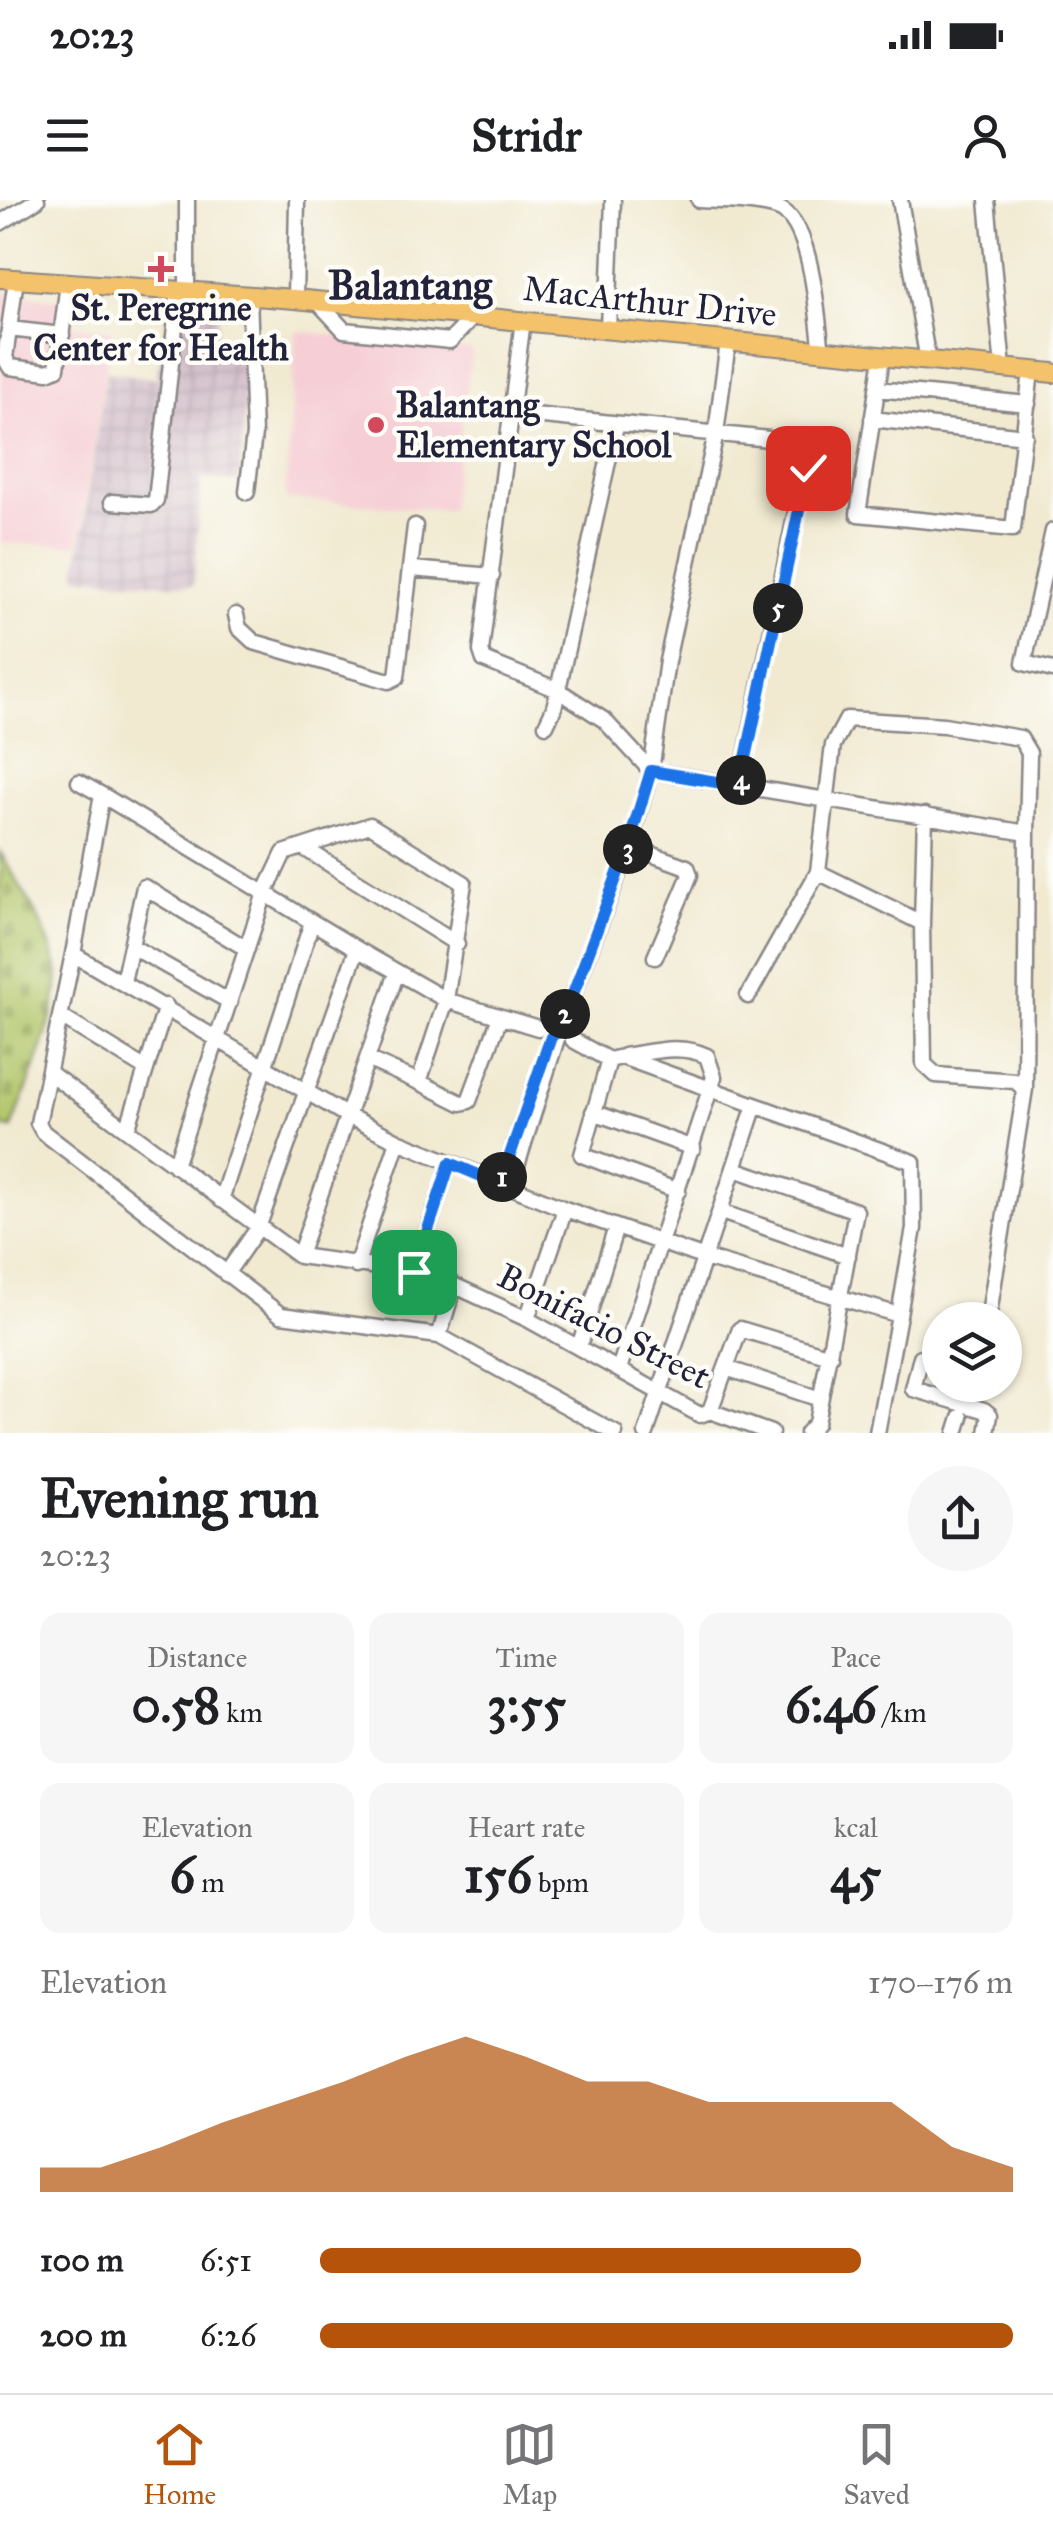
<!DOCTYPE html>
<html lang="en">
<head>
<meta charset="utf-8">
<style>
  :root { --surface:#fff; --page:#f6f6f6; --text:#202124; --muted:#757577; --line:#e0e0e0; --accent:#b45309 }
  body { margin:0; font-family:"IM FELL Great Primer",serif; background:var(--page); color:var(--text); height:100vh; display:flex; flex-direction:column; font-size:38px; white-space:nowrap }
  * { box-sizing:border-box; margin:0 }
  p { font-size:32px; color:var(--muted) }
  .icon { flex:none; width:55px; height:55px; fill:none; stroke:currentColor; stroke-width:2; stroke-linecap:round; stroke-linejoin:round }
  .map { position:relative; height:1233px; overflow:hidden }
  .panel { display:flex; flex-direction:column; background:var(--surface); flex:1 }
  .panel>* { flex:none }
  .tools { position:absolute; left:922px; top:1102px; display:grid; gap:20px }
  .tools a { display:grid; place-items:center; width:100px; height:100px; border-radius:50%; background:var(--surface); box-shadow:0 2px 8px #0004; font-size:50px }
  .pin { position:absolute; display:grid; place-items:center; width:85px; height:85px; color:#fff; margin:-42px; border-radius:20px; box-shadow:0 5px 15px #0006 }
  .km { position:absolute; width:50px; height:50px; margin:-25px; border-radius:50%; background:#222; color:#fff; font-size:28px; line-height:50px; text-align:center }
  .round { display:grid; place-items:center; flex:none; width:105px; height:105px; border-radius:52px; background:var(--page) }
  .headline { display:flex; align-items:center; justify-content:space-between; height:170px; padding:0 40px }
  h1 { font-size:55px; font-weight:700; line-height:75px }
  .stats { display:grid; grid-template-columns:repeat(3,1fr); gap:15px; height:170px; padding:10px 40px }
  .stats div { display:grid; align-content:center; border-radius:20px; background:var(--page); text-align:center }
  .stats b { font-size:50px; font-weight:700 }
  .stats small { font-size:28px; font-weight:400 }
  .stats p { font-size:28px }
  .chart { height:280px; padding:20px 40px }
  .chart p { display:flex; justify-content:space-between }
  .chart svg { width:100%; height:180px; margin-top:10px; fill:var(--accent); opacity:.7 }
  ul { padding:0 40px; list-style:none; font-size:32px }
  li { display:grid; grid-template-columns:160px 120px 1fr; align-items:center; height:75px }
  li i { height:25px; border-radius:12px; background:var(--accent) }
  .status { display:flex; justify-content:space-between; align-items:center; height:70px; padding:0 50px; background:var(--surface); direction:ltr }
  .status svg { height:28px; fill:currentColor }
  header { display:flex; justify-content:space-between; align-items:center; height:130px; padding:0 40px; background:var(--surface); font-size:45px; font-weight:700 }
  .tabs { display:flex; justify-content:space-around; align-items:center; height:140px; border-top:2px solid var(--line); background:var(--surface); font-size:28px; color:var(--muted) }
  .tabs a { display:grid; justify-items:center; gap:5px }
  .tabs .active { color:var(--accent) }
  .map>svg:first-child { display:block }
  .built { fill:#f6cfd6 }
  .industrial { fill:url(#industrial-grid) }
  .cemetery { fill:url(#cemetery-stones); stroke:#6a7452; stroke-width:2.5 }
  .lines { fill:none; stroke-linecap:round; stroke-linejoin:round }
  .minor-casing { stroke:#8a8686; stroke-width:19 }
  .major-casing { stroke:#8a8686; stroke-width:22 }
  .minor { stroke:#fff; stroke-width:14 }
  .major { stroke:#f3c26a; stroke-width:18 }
  .route-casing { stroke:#fff; stroke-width:20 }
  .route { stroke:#1a73e8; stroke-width:12 }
  .poi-dot { fill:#d1495b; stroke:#fdfcf7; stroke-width:4 }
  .labels { text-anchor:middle; stroke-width:9; stroke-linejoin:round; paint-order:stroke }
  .street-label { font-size:35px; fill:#22223b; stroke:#fdfcf7 }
  .poi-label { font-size:35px; font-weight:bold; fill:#22223b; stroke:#fdfcf7 }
  .quarter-label { font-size:40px; font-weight:bold; fill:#22223b; stroke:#fdfcf7 }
</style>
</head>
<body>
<div class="status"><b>20:23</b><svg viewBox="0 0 49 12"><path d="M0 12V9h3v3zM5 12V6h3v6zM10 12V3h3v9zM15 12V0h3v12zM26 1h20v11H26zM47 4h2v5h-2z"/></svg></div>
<header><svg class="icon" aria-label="menu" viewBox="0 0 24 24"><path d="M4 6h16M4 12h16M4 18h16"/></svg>Stridr<svg class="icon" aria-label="person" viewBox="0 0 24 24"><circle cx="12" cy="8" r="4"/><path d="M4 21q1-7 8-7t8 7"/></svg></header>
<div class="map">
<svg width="1053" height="1233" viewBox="0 0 1053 1233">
  <defs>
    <pattern id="industrial-grid" width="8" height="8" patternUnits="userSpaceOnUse" patternTransform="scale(2.5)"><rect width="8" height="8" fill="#d1bdc9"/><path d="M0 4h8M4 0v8" fill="none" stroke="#b3a2ae"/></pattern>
    <pattern id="cemetery-stones" width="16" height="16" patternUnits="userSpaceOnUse" patternTransform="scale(2.5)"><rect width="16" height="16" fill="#b2c66a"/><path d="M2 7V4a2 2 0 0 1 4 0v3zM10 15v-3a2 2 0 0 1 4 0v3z" fill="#99aa5d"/></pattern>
  </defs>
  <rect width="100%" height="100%" fill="#fdfcf7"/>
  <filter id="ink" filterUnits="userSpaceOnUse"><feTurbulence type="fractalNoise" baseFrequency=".01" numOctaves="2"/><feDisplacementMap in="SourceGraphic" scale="20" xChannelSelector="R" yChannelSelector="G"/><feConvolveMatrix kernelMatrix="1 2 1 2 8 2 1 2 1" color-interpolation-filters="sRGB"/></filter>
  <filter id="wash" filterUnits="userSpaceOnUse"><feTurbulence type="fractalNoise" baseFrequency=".0048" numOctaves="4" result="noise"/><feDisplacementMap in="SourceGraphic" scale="40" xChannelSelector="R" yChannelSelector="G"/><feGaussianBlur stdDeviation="2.25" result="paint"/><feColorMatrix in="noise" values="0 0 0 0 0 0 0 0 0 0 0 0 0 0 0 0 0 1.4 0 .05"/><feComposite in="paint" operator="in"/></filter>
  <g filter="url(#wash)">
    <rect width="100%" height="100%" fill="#f1ead1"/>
    <path class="built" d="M2 93 73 100 72 126 112 130 78 345 0 343Z
      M296 131 472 150 450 310 285 299Z"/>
    <path class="industrial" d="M170 106 219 110 216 138 250 149 239 282 201 277 194 386 76 376 106 171 156 179Z"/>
    <path class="cemetery" d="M0 652C21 688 45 724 56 764 66 798 25 892 12 928L0 926Z"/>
  </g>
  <g filter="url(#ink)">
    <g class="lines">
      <defs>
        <path id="minor" d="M699 0C723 1 754 1 777 8 813 20 817 118 822 152
          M900 0 928 161
          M987 0 1003 168
          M0 23 37 0
          M16 79 5 158 10 167 48 172 57 168 68 83
          M187 91V0
          M295 99 297 0
          M317 101 344 130 450 141 474 116
          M523 120 481 451 484 460 558 490 604 520 651 571 1027 633 1025 889 988 1120
          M9 129 62 135
          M608 129 613 0
          M882 157 858 314 1013 329 1031 171
          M877 189 1028 204
          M514 213 769 239 797 244 808 253 740 585
          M872 219 1025 236
          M247 292 254 234 249 95
          M112 302 151 305 156 300 179 90
          M1053 331 1024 463 1053 470
          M412 369 492 376
          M236 415 239 428 254 442 389 481 397 477 415 326
          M546 525 554 508 616 225
          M79 582 102 595
          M629 646 687 667 690 675 655 757
          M304 648 457 744
          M818 672 922 723 924 864 936 875 1015 881 1025 889
          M922 723 925 615
          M131 746 230 802
          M357 749 102 595 73 754 346 915 398 941 565 1009 705 1058 899 1115 914 1028 913 962 755 905
          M73 754 38 923 43 932 281 1115 439 1136 615 1233
          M123 782 144 687 247 749
          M748 796 818 672 833 545 847 519 944 525 1020 538 1029 553 1027 633
          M61 817 146 869
          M573 840 609 860 622 857 755 905 646 1233
          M369 860 419 882
          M609 860 582 955 678 991
          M51 874 299 1056 414 1072 449 1083 527 1119 700 1215 710 1211 771 1233
          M593 912 693 948
          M127 930 166 806
          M175 966 265 693 284 653 370 625 464 683 446 800 419 882 461 903 469 901 500 817
          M735 969 856 1011 816 1223 807 1233
          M500 984 535 883
          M510 988 560 829 629 646 651 571 667 461 716 233 728 142
          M221 1000 312 722
          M721 1012 848 1056
          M299 1056 397 772
          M356 1066 398 941
          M414 1072 450 963
          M226 1074 258 1028 357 749 446 800 538 828
          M527 1119 565 1009
          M439 1136 454 1086
          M579 1147 616 1027
          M940 1157H921L913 1189 984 1210 990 1215 987 1233
          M726 1168 820 1199
          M619 1169 714 877 707 856C680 843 652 852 624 856
          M710 1211 740 1129 830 1156
          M877 1233 899 1115
          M956 1233 961 1217"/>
        <path id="major" d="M0 78 295 99 1053 173"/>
      </defs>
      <use href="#minor" class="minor-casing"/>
      <use href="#major" class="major-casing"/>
      <use href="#minor" class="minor"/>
      <use href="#major" class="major"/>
    </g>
  </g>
  <g class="lines" filter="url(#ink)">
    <defs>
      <path id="route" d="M414 1072 450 963 500 984 551 837 560 829 628 646 651 571 740 586 808 268"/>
    </defs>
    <use href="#route" class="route-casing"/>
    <use href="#route" class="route"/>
  </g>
  <g class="poi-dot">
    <path d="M156 54h10v10h10v10h-10v10h-10v-10h-10v-10h10z"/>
    <circle cx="376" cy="225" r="10"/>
  </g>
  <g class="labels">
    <g class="street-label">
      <text transform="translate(650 101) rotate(6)" y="12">MacArthur Drive</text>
      <text transform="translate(604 1126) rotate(27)" y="12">Bonifacio Street</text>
    </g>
    <g class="poi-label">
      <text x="161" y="120">St. Peregrine<tspan x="161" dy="40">Center for Health</tspan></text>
      <text x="396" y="217" text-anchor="start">Balantang<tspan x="396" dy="40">Elementary School</tspan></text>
    </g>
    <g class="quarter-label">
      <text x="410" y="99">Balantang</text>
    </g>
  </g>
</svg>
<div class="tools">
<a><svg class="icon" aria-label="layers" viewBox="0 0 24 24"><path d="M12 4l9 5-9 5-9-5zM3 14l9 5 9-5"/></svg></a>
</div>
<div class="pin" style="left:414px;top:1072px;background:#1e9e55"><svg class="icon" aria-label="arrive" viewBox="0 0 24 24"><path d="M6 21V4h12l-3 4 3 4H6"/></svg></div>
<div class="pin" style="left:808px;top:268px;background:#d93025"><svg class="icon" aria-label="check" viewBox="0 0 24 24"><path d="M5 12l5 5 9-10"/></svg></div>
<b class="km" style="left:502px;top:977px">1</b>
<b class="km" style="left:565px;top:814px">2</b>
<b class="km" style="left:628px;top:649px">3</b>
<b class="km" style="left:741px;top:580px">4</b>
<b class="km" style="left:778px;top:408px">5</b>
</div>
<section class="panel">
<div class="headline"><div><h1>Evening run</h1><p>20:23</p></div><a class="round"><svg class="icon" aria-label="share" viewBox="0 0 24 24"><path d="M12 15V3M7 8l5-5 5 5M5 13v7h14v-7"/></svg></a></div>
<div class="stats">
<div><p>Distance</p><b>0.58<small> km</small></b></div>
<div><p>Time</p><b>3:55</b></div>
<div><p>Pace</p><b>6:46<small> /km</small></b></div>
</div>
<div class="stats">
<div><p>Elevation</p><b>6<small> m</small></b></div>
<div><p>Heart rate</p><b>156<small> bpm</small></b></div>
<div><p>kcal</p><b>45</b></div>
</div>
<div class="chart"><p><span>Elevation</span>170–176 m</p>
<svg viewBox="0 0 160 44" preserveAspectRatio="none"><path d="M0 44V38L10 38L20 33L30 27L40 22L50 17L60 11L70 6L80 11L90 17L100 17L110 22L120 22L130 22L140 22L150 33L160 38V44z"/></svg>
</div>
<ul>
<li><b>100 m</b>6:51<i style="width:78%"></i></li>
<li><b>200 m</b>6:26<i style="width:100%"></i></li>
</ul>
</section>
<nav class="tabs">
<a class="active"><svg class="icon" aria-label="home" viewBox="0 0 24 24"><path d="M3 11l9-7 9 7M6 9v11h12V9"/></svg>Home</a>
<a><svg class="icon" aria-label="map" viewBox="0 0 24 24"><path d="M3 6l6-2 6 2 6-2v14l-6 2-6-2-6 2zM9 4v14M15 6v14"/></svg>Map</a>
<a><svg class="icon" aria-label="saved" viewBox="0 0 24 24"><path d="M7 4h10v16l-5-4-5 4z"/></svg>Saved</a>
</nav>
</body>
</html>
